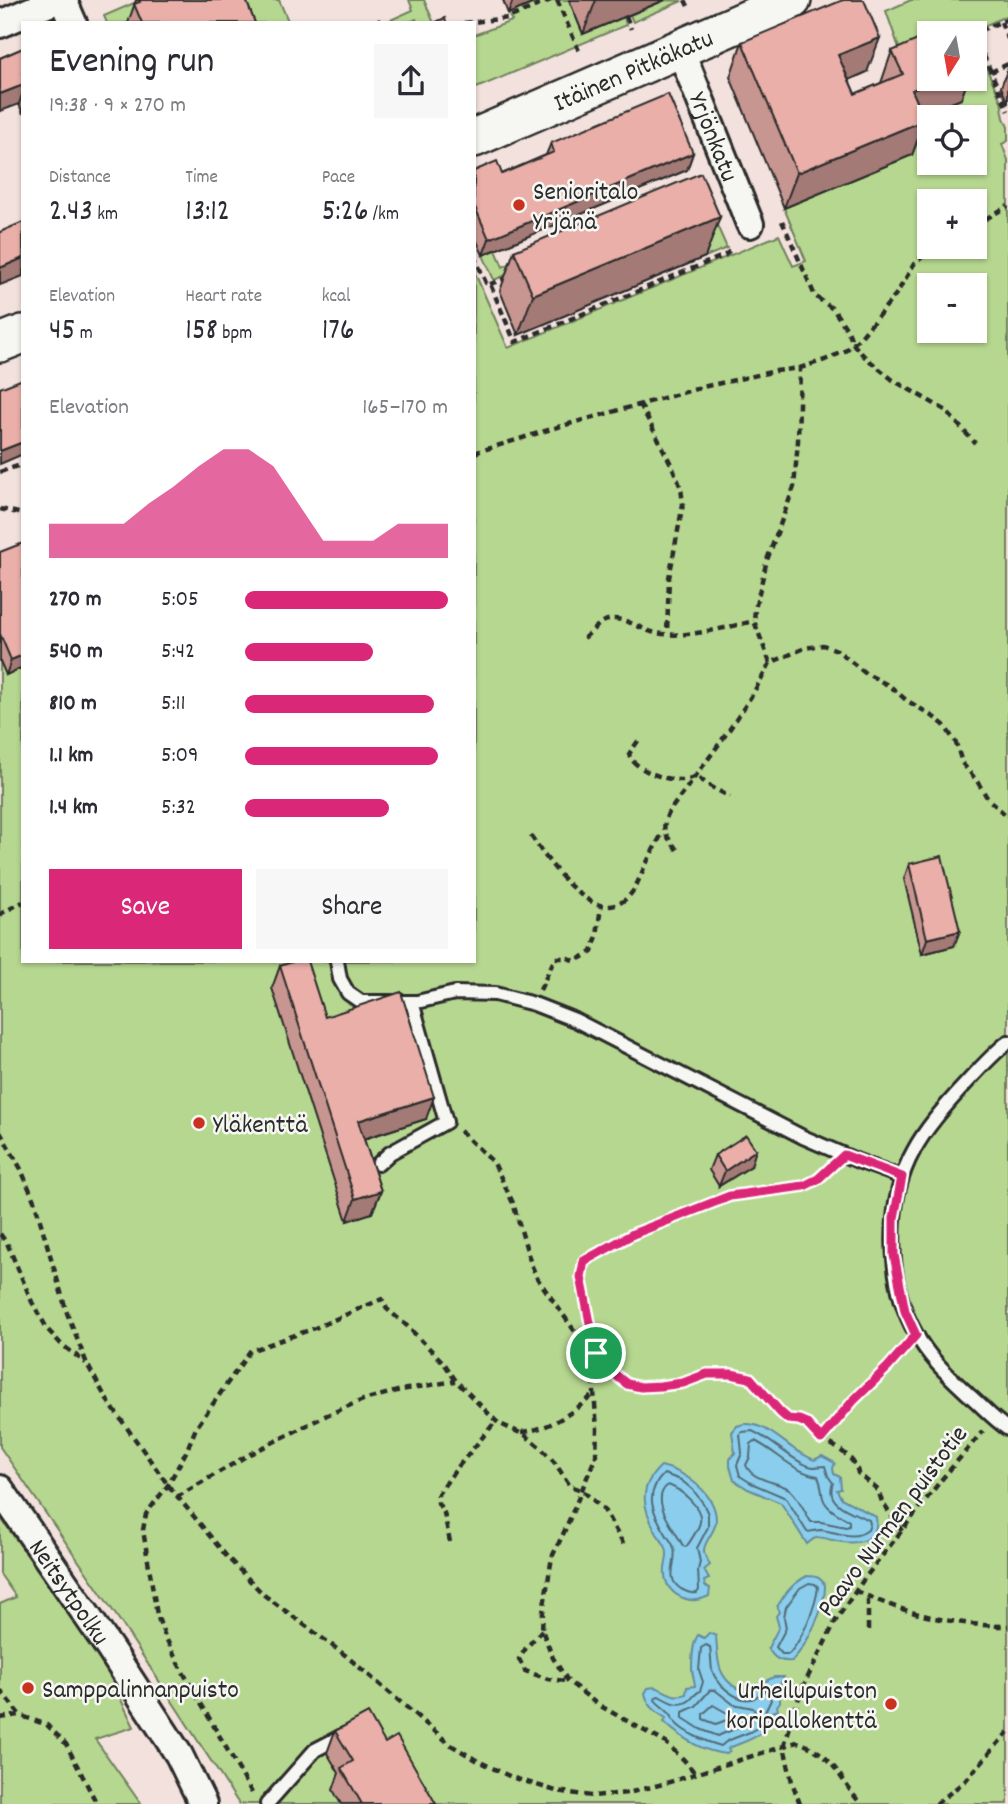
<!DOCTYPE html>
<html lang="en">
<head>
<meta charset="utf-8">
<style>
  :root { --surface:#fff; --page:#f7f7f7; --text:#2b2b33; --muted:#7c7c81; --accent:#db2777 }
  body { margin:0; font-family:Dekko,sans-serif; background:var(--page); color:var(--text); height:100vh; display:flex; flex-direction:column; font-size:26px; white-space:nowrap }
  * { box-sizing:border-box; margin:0 }
  p { font-size:23px; color:var(--muted) }
  .icon { flex:none; width:38px; height:38px; fill:none; stroke:currentColor; stroke-width:2; stroke-linecap:round; stroke-linejoin:round }
  .map { position:relative; flex:1; overflow:hidden }
  .drawer { position:absolute; left:21px; top:21px; width:455px; height:942px; display:flex; flex-direction:column; background:var(--surface); border-radius:0px; box-shadow:0 2px 5px #0004 }
  .drawer>* { flex:none }
  .needle { width:46px; rotate:191deg }
  .tools { position:absolute; left:917px; top:21px; display:grid; gap:14px }
  .tools a { display:grid; place-items:center; width:70px; height:70px; border-radius:0px; background:var(--surface); box-shadow:0 2px 5px #0004; font-size:35px }
  .pin { position:absolute; display:grid; place-items:center; width:60px; height:60px; color:#fff; margin:-30px; border:4px solid #fff; border-radius:50%; box-shadow:0 2px 7px #0007 }
  .round { display:grid; place-items:center; flex:none; width:74px; height:74px; border-radius:0px; background:var(--page) }
  .summary { display:flex; align-items:center; justify-content:space-between; height:119px; padding:0 28px }
  h1 { font-size:38px; font-weight:600; line-height:52px }
  .figures { display:grid; grid-template-columns:repeat(3,1fr); gap:10px; height:119px; padding:7px 28px }
  .figures div { display:grid; align-content:center }
  .figures b { font-size:30px; font-weight:600 }
  .figures small { font-size:19px; font-weight:400 }
  .figures p { font-size:19px }
  .chart { height:196px; padding:14px 28px }
  .chart p { display:flex; justify-content:space-between }
  .chart svg { width:100%; height:126px; margin-top:7px; fill:var(--accent); opacity:.7 }
  .action { display:flex; gap:14px; margin-top:auto; padding:14px 28px }
  .action a { flex:1; height:80px; border-radius:0px; background:var(--accent); color:#fff; font-size:28px; font-weight:600; line-height:80px; text-align:center }
  .action a+a { background:var(--page); color:var(--text) }
  ul { padding:0 28px; list-style:none; font-size:23px }
  li { display:grid; grid-template-columns:112px 84px 1fr; align-items:center; height:52px }
  li i { height:18px; border-radius:9px; background:var(--accent) }
  .map>svg:first-child { display:block }
  .green { fill:#b6d790; stroke:#70815e; stroke-width:2; fill-rule:evenodd }
  .water { fill:#8bcdec; stroke:#658c9f; stroke-width:2 }
  .lines { fill:none; stroke-linecap:round; stroke-linejoin:round }
  .shore { stroke:#516c78; stroke-width:2 }
  .service-casing { stroke:#2b2b2b; stroke-width:18 }
  .minor-casing { stroke:#2b2b2b; stroke-width:32 }
  .secondary-casing { stroke:#2b2b2b; stroke-width:42 }
  .path { stroke:#2b2b2b; stroke-width:4.5; stroke-dasharray:7 5; stroke-linecap:butt }
  .service { stroke:#f6f6f2; stroke-width:12 }
  .minor { stroke:#f6f6f2; stroke-width:26 }
  .secondary { stroke:#f6f6f2; stroke-width:37 }
  .wall { fill:#c89690; stroke:#2b2b2b; stroke-width:2 }
  .shaded-wall { fill:#a37a76; stroke:#2b2b2b; stroke-width:2 }
  .building { fill:#e9afa8; stroke:#2b2b2b; stroke-width:2 }
  .route-casing { stroke:#fff; stroke-width:14 }
  .route { stroke:#db2777; stroke-width:9 }
  .poi-dot { fill:#c8321e; stroke:#f6f6f2; stroke-width:2.5 }
  .labels { text-anchor:middle; stroke-width:5; stroke-linejoin:round; paint-order:stroke }
  .street-label { font-size:26px; fill:#2b2b2b; stroke:#f6f6f2 }
  .poi-label { font-size:26px; fill:#2b2b2b; stroke:#f6f6f2; text-anchor:start }
</style>
</head>
<body>
<div class="map">
<svg width="1008" height="1804" viewBox="0 0 1008 1804">
  <rect width="100%" height="100%" fill="#f2e1dc"/>
  <filter id="ink" filterUnits="userSpaceOnUse"><feTurbulence type="fractalNoise" baseFrequency=".0143" numOctaves="2"/><feDisplacementMap in="SourceGraphic" scale="14" xChannelSelector="R" yChannelSelector="G"/><feConvolveMatrix kernelMatrix="1 2 1 2 8 2 1 2 1" color-interpolation-filters="sRGB"/></filter>
  <g filter="url(#ink)">
    <path class="green" d="M141 0 129 23H107L104 16Z
      M231 0H279L289 23H238Z
      M409 0H424L434 23H418L416 19 408 23H384L413 10Z
      M541 0H569L583 34 624 17 626 25 474 89V35L512 21 508 14Z
      M665 0 682 1 633 22 630 15Z
      M911 0H1008V15L982 27 974 26 971 33H929V65L880 86 899 48 886 11Z
      M975 65 977 70 986 67 1001 101 1004 118 1008 127V141L1002 144 1008 160V1804H239L120 1621 0 1447V661L6 674 23 667V961H474V271L508 348 779 235 793 266 806 261 784 208 912 155 900 124 953 79H975ZM929 117H975V163H929ZM929 201H975V247H929ZM929 285H975V331H929Z
      M704 196 727 248 705 257 687 213Z
      M496 250 503 267 520 259 523 268 494 280 483 255Z
      M0 1517 102 1660 134 1727 95 1739 141 1804H0V1604L16 1597 0 1574Z"/>
    <path class="water" d="M744 1424C764 1423 778 1438 794 1449 800 1453 807 1456 814 1460L822 1456 835 1463 833 1468 834 1474 840 1477 841 1489 837 1490 841 1498 876 1517C880 1545 853 1545 832 1540 827 1539 821 1536 816 1538 812 1539 810 1542 807 1544L781 1503 748 1489 734 1480 730 1466V1459L735 1453 732 1432 737 1426Z
      M661 1466C684 1471 716 1493 716 1520 716 1532 705 1539 704 1550 704 1556 708 1560 710 1565L704 1570 709 1579 704 1581 705 1586 710 1588 709 1596C700 1600 693 1602 683 1598 668 1592 662 1579 666 1563 667 1558 668 1553 666 1548 664 1543 660 1538 657 1534 643 1508 637 1488 661 1466Z
      M807 1576C816 1576 820 1577 825 1585 826 1607 807 1645 792 1661 780 1662 774 1659 768 1648L779 1627 776 1616 779 1612 777 1607C786 1592 792 1584 807 1576Z
      M709 1633 716 1636C718 1658 716 1676 737 1688 744 1692 748 1693 754 1690L755 1686 774 1677H784L779 1688 774 1692 780 1696V1702L777 1706 778 1710 772 1712C762 1740 754 1737 729 1748L728 1749 730 1751 727 1754C703 1752 681 1738 664 1722L666 1718C656 1712 647 1705 645 1693L648 1688 655 1687C667 1691 673 1699 686 1694L687 1687 695 1686C695 1680 692 1675 692 1669 692 1659 692 1644 698 1635L704 1638Z"/>
    <g class="lines">
      <path class="shore" d="M752 1431C770 1438 797 1465 813 1467 817 1467 821 1466 825 1466L828 1476 833 1483C824 1505 853 1512 869 1520L870 1524 868 1530C852 1542 837 1531 820 1530 819 1530 808 1532 807 1532L786 1498 751 1483 740 1476 737 1465 742 1453 740 1434 742 1432Z
        M755 1441C777 1452 793 1472 818 1476 821 1483 821 1485 822 1493 823 1508 838 1514 849 1521V1526L846 1527 821 1522H811C805 1513 798 1495 789 1489 776 1481 752 1481 746 1465L750 1457 751 1444Z
        M664 1474 681 1480 693 1490 703 1503 708 1514V1527L697 1548 700 1562 698 1570 699 1590 697 1593C691 1594 687 1592 681 1589 664 1578 678 1563 674 1548 673 1543 668 1538 666 1534 653 1513 643 1494 664 1474Z
        M668 1485C680 1489 703 1507 700 1522 699 1528 690 1542 686 1547L683 1546C675 1529 648 1500 668 1485Z
        M809 1583 815 1584 818 1587C816 1606 802 1640 789 1654H782L776 1647 786 1628 784 1617 786 1607 800 1588Z
        M706 1645 710 1647C711 1655 711 1663 712 1670 716 1684 737 1702 751 1699 757 1698 761 1692 765 1690L771 1700 757 1728 750 1732 727 1741 721 1746C707 1742 683 1733 674 1721 669 1715 675 1717 668 1712 663 1707 659 1705 655 1700L656 1697 659 1696C669 1702 680 1708 690 1700 693 1697 696 1693 700 1691L703 1682 699 1670 701 1648Z
        M710 1690H715L733 1704 753 1708 755 1712C749 1728 731 1729 718 1736L700 1729 683 1718V1712L696 1706Z
        M713 1705 729 1714V1719L716 1724 703 1719V1714Z"/>
      <defs>
        <path id="service" d="M337 961 340 979 348 993 361 1002H417L455 993 495 994 534 1004 575 1020 803 1137 858 1161 902 1177
          M1008 1042C990 1056 975 1074 959 1091 943 1109 926 1128 914 1150 885 1201 887 1284 916 1334 929 1358 948 1375 968 1394 982 1406 993 1419 1008 1429
          M378 1164 390 1153 446 1122 412 1002
          M267 1804 315 1750 344 1735"/>
        <g id="minor">
          <path d="M63 0 73 23"/>
          <path d="M0 24 56 0"/>
          <path id="s1" d="M680 49 750 224"/>
          <path id="s2" d="M0 1489 110 1649 179 1755 203 1804"/>
        </g>
        <g id="secondary">
          <path id="s3" d="M474 138 792 0"/>
          <path d="M0 343 23 334"/>
        </g>
      </defs>
      <use href="#service" class="service-casing"/>
      <use href="#minor" class="minor-casing"/>
      <use href="#secondary" class="secondary-casing"/>
      <path class="path" d="M557 0 579 51
        M685 0 688 6
        M626 16 631 29
        M1001 22 1008 39
        M374 23 383 19
        M464 23 508 18 551 0
        M1008 64 991 72 1008 111
        M991 72 975 36 976 32 1008 19
        M782 221 815 296 833 309 848 331 853 344 865 357 893 380 945 410 975 443
        M975 225 1008 206
        M474 255 486 283 490 284 515 342 725 255 731 250
        M490 284 507 278
        M640 404 672 466 681 488 683 504 669 578 667 633
        M474 453 558 427 707 386 776 371 800 368 825 360 845 351 860 338 897 293 914 264 928 252 937 247
        M0 472 23 464
        M0 509 23 514
        M584 638C590 633 598 624 605 621 621 614 638 628 652 632 681 640 724 628 754 621
        M770 663 754 621 755 609 767 560 794 487 798 441 800 368
        M638 741 629 754C633 769 664 780 680 780 685 780 692 778 697 776L708 785 730 797
        M531 836C549 862 599 938 633 891 638 883 641 874 645 866 651 854 657 843 663 832
        M677 850C666 833 660 834 668 813 704 764 742 717 770 663L805 648 823 645 837 650 865 673 890 686 906 700 931 715 944 725 956 743 962 763 977 781 988 799 1008 817
        M0 916 2 913 23 902
        M540 990 555 958H568L575 961 592 952 597 936 601 906
        M460 1131 494 1163 513 1203 531 1264 537 1278 591 1354 597 1429 596 1456 565 1530 552 1557 543 1612 542 1630 553 1658 568 1681 597 1704 666 1743 684 1760 695 1773
        M0 1132 21 1169 35 1203 67 1313 87 1364 107 1400 168 1485 228 1558 264 1595 345 1655 451 1745 478 1761 511 1777 556 1791 592 1796 628 1793 663 1784 797 1742C834 1753 838 1778 861 1804
        M0 1234 7 1243 32 1302 48 1330 61 1344 86 1363
        M522 1432C550 1429 572 1413 593 1395
        M821 1439 806 1423 799 1420 788 1419 780 1412 750 1378 731 1374H707L683 1383 660 1386 641 1387 627 1384 613 1373 596 1353 581 1277 584 1261 633 1234 698 1208 730 1196 804 1186 819 1179 831 1167
        M177 1497 248 1455 327 1415 363 1400 401 1390 455 1381
        M902 1531 882 1502 878 1490 858 1473C855 1457 835 1446 821 1439L853 1401 888 1367 904 1349
        M450 1542 444 1513 438 1503V1494L457 1468 496 1421
        M856 1591C903 1613 955 1626 1008 1626
        M542 1630 526 1648 519 1659 525 1671 548 1679 567 1681
        M868 1630V1597
        M0 1690 19 1714
        M0 1718 19 1715 47 1725 66 1744 97 1804
        M252 1793 179 1665 164 1634 157 1615 143 1530 146 1514 168 1485 186 1452 196 1428 250 1351 315 1328 382 1299 387 1309 406 1325 444 1363 456 1381 496 1421 500 1424 525 1435 541 1448 555 1463 570 1486 582 1490 604 1510 625 1547
        M800 1804 792 1782 784 1746 801 1691 836 1620 864 1579 942 1479 983 1431
        M936 1804 965 1781 1008 1732"/>
      <use href="#service" class="service"/>
      <use href="#minor" class="minor"/>
      <use href="#secondary" class="secondary"/>
    </g>
    <path class="wall" d="M136 0H246L255 23H128Z
      M503 0H541L508 14Z
      M569 0H665L583 34Z
      M742 42 867 72 849 80 855 94 881 83 892 51 929 79H968L961 99 923 115 925 120 912 155 784 208 730 77Z
      M23 48V114L19 104 0 111V58Z
      M1008 68V104L1001 87Z
      M551 143 693 153 687 170 483 255 474 235V171L502 174 546 155Z
      M720 217 705 257 518 335 500 291 514 251Z
      M0 552 23 667 6 675 0 661Z
      M909 864 954 946 922 954 904 879Z
      M280 966 325 1017 426 1119 364 1139 381 1191 372 1213 347 1221 272 988Z
      M715 1155 751 1166 719 1186 709 1170Z
      M335 1731 385 1743 436 1804H341L333 1790 339 1773 327 1753Z"/>
    <path class="shaded-wall" d="M513 0H541L508 14Z
      M596 0H665L583 34Z
      M880 38 867 72 826 90 838 55Z
      M938 79H968L961 99 900 124 912 90Z
      M23 85V92L19 104 0 111V94Z
      M925 120 912 155 784 208 797 173Z
      M693 153 687 170 483 255 489 239Z
      M720 217 705 257 518 335 533 295Z
      M23 258V276L0 285V268Z
      M23 442V454L0 464V451Z
      M23 655V667L6 675 11 660Z
      M960 931 954 946 922 954 927 939Z
      M434 1097 426 1119 350 1143 358 1121Z
      M756 1150 751 1166 719 1186 725 1171Z
      M381 1191 372 1213 347 1221 355 1199Z"/>
    <path class="building" d="M139 0H246L255 23H142L134 4 140 2Z
      M843 0H864L880 38 838 55 855 94 903 74 892 51 929 35V79H938L912 90 925 120 797 173 742 42Z
      M445 18 446 23H434Z
      M957 24 961 33H934Z
      M23 48V85L0 94V58Z
      M668 94 693 153 489 239 474 205V171L497 161 502 174 554 152 551 143Z
      M701 173 720 217 533 295 514 251Z
      M23 222V258L0 268V232Z
      M23 379V442L0 451V388Z
      M23 543V655L11 660 0 634V552Z
      M942 856 960 931 927 939 909 864Z
      M295 961H307L325 1017 401 992 434 1097 358 1121 381 1191 355 1199 280 966Z
      M746 1135 756 1150 725 1171 715 1155Z
      M368 1713 385 1743 397 1736 436 1804H362L341 1768 353 1761 335 1731Z"/>
  </g>
  <g class="lines" filter="url(#ink)">
    <defs>
      <path id="route" d="M844 1155 902 1177 894 1218V1255L905 1311 916 1335 888 1367 853 1401 821 1439 806 1423 799 1420 788 1419 780 1412 750 1378 731 1374H707L683 1383 660 1386 641 1387 627 1384 613 1373 596 1353 581 1277 584 1261 633 1234 730 1196 804 1186 818 1179Z"/>
    </defs>
    <use href="#route" class="route-casing"/>
    <use href="#route" class="route"/>
  </g>
  <g class="poi-dot">
    <circle cx="519" cy="205" r="7"/>
    <circle cx="199" cy="1123" r="7"/>
    <circle cx="28" cy="1688" r="7"/>
    <circle cx="891" cy="1704" r="7"/>
  </g>
  <g class="labels">
    <g class="street-label">
      <text dy="9" stroke="none"><textPath href="#s3" startOffset="173">Itäinen Pitkäkatu</textPath></text>
      <text dy="9" stroke="none"><textPath href="#s1" startOffset="94">Yrjönkatu</textPath></text>
      <text transform="translate(891 1520) rotate(-53)" y="9">Paavo Nurmen puistotie</text>
      <text dy="9" stroke="none"><textPath href="#s2" startOffset="124">Neitsytpolku</textPath></text>
    </g>
    <g class="poi-label">
      <text x="533" y="199">Senioritalo<tspan x="533" dy="30">Yrjänä</tspan></text>
      <text x="213" y="1132">Yläkenttä</text>
      <text x="42" y="1697">Samppalinnanpuisto</text>
      <text x="877" y="1698" text-anchor="end">Urheilupuiston<tspan x="877" dy="30">koripallokenttä</tspan></text>
    </g>
  </g>
</svg>
<div class="tools">
<a><svg class="needle" viewBox="-14 -14 28 28"><path d="M0-13l5 13h-10z" fill="#e53935"/><path d="M0 13l5-13h-10z" fill="#7c7c81"/></svg></a>
<a><svg class="icon" aria-label="locate" viewBox="0 0 24 24"><circle cx="12" cy="12" r="6"/><path d="M12 2v4M12 18v4M2 12h4M18 12h4"/></svg></a>
<a>+</a>
<a>−</a>
</div>
<div class="pin" style="left:596px;top:1353px;background:#1e9e55"><svg class="icon" aria-label="arrive" viewBox="0 0 24 24"><path d="M6 21V4h12l-3 4 3 4H6"/></svg></div>
<section class="drawer">
<div class="summary"><div><h1>Evening run</h1><p>19:38 · 9 × 270 m</p></div><a class="round"><svg class="icon" aria-label="share" viewBox="0 0 24 24"><path d="M12 15V3M7 8l5-5 5 5M5 13v7h14v-7"/></svg></a></div>
<div class="figures">
<div><p>Distance</p><b>2.43<small> km</small></b></div>
<div><p>Time</p><b>13:12</b></div>
<div><p>Pace</p><b>5:26<small> /km</small></b></div>
</div>
<div class="figures">
<div><p>Elevation</p><b>45<small> m</small></b></div>
<div><p>Heart rate</p><b>158<small> bpm</small></b></div>
<div><p>kcal</p><b>176</b></div>
</div>
<div class="chart"><p><span>Elevation</span>165–170 m</p>
<svg viewBox="0 0 160 44" preserveAspectRatio="none"><path d="M0 44V32L10 32L20 32L30 32L40 25L50 19L60 12L70 6L80 6L90 12L100 25L110 38L120 38L130 38L140 32L150 32L160 32V44z"/></svg>
</div>
<ul>
<li><b>270 m</b>5:05<i style="width:100%"></i></li>
<li><b>540 m</b>5:42<i style="width:63%"></i></li>
<li><b>810 m</b>5:11<i style="width:93%"></i></li>
<li><b>1.1 km</b>5:09<i style="width:95%"></i></li>
<li><b>1.4 km</b>5:32<i style="width:71%"></i></li>
</ul>
<div class="action"><a>Save</a><a>Share</a></div>
</section>
</div>
</body>
</html>
